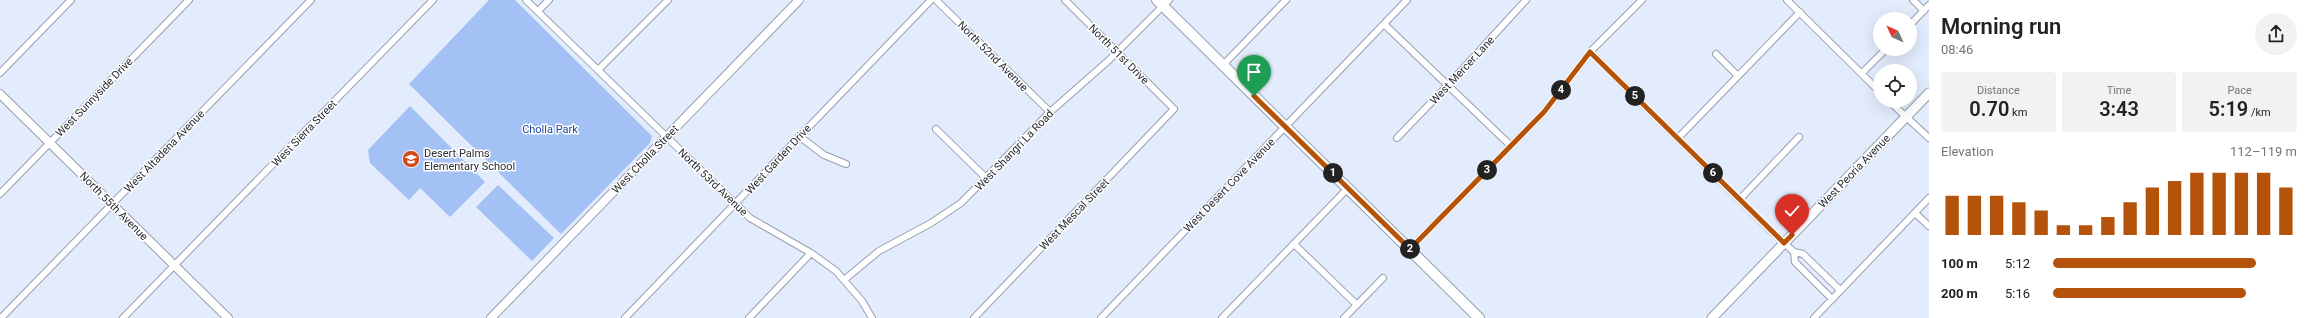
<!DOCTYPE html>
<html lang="en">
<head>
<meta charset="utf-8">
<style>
  :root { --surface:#fff; --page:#f2f2f2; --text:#222; --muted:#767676; --accent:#b45309 }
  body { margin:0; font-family:Roboto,sans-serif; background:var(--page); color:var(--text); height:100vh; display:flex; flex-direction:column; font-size:15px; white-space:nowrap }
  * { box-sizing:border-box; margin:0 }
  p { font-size:13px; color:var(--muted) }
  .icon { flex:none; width:22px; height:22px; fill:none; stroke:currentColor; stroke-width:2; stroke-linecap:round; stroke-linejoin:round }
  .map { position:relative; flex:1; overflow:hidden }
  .panel { display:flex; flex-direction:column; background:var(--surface); width:380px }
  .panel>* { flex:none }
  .needle { width:26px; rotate:314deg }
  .controls { position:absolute; left:1873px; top:12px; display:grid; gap:8px }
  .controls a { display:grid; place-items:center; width:44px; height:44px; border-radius:50%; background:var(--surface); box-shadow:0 4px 16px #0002; font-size:20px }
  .pin { position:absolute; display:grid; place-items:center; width:34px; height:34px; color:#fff; margin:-41px -17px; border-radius:50% 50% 50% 0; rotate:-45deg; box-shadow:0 0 4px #0007 }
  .pin .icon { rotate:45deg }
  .km { position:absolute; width:20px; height:20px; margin:-10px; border-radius:50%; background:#222; color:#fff; font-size:11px; line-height:20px; text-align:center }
  .round { display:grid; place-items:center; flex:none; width:42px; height:42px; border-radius:21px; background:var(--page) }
  .headline { display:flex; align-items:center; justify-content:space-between; height:68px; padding:0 12px }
  h1 { font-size:22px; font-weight:600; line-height:30px }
  .figures { display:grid; grid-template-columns:repeat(3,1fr); gap:6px; height:68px; padding:4px 12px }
  .figures div { display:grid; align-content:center; border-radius:4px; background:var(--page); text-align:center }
  .figures b { font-size:20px; font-weight:600 }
  .figures small { font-size:11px; font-weight:400 }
  .figures p { font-size:11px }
  .chart { height:112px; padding:8px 12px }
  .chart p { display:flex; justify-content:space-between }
  .chart svg { width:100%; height:72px; margin-top:4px; stroke:var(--accent); stroke-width:6 }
  ul { padding:0 12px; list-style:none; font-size:13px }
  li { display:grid; grid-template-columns:64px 48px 1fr; align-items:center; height:30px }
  li i { height:10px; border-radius:5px; background:var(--accent) }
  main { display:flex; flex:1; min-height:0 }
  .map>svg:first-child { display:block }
  .green { fill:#a4c1f5 }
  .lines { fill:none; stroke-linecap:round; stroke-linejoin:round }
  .minor-casing { stroke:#979faf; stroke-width:8 }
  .tertiary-casing { stroke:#979faf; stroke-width:10 }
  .secondary-casing { stroke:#979faf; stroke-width:11 }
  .primary-casing { stroke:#979faf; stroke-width:12 }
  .minor { stroke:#fff; stroke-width:6 }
  .tertiary { stroke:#fff; stroke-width:8 }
  .secondary { stroke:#fff; stroke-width:9 }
  .primary { stroke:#fff; stroke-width:10 }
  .route-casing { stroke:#fff; stroke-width:8 }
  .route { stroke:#b45309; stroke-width:5 }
  .labels { text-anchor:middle; stroke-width:3; stroke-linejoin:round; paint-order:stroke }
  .street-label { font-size:11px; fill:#292c33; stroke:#fff }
  .park-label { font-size:11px; fill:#1b469d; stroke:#fff }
  .poi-label { font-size:11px; fill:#292c33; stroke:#fff; text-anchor:start }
</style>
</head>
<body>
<main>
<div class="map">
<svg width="1929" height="318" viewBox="0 0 1929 318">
  <rect width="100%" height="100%" fill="#e2ecfc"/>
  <path class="green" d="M489 0H515L652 136 650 143 561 234 409 84Z
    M410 106 485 182 450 217 420 188 409 200 370 163 368 150Z
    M498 185 554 238 532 261 476 207Z"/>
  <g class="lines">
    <defs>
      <path id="minor" d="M526 0 750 218 811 253 836 271 862 301 872 318
        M936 0 1050 112
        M1787 0 1880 92
        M1913 0 1924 11
        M538 11 549 0
        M1384 24 1510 145
        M1910 25 1929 5
        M1590 52 1769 229 1794 252 1803 254 1840 290
        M1716 54 1738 76
        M1223 65 1286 0
        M598 70 668 0
        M0 73 71 0
        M1862 73 1886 49
        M1889 101 1929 138
        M936 129 986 178
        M799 136 824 155 846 164
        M1397 138 1448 85 1526 0
        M1678 138 1800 12
        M0 194 189 0
        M1740 199 1799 137
        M1915 213 1929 226
        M1294 244 1357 305
        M1410 249 1544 112 1590 52 1642 0
        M1794 252 1795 262 1832 299
        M844 280 879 251 931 223 961 203 1050 112 1108 61 1169 0
        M1 318 311 0
        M123 318 433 0
        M625 318 931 0
        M749 318 811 253
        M974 318 1174 109 1065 0
        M1101 318 1407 0
        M1222 318 1348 188
        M1344 318 1383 278
        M1814 318 1929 198"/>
      <path id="tertiary" d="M0 94 228 318
        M491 318 799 0"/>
      <path id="secondary" d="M1712 318 1929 93"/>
      <path id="primary" d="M1157 0 1479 318"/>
    </defs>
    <use href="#minor" class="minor-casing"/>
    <use href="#tertiary" class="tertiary-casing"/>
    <use href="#secondary" class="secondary-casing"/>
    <use href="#primary" class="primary-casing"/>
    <use href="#minor" class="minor"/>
    <use href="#tertiary" class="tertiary"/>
    <use href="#secondary" class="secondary"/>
    <use href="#primary" class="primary"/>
  </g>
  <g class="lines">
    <defs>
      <path id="route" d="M1254 96 1410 249 1544 112 1590 52 1784 243 1792 235"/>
    </defs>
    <use href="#route" class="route-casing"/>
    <use href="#route" class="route"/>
  </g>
  <defs>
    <symbol id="school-disc" viewBox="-11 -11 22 22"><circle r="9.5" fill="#d14a18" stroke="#fff"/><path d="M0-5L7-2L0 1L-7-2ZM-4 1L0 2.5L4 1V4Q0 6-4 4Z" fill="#fff"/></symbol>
  </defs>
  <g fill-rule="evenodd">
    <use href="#school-disc" x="401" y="149" width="20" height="20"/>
  </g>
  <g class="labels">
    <g class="street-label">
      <text transform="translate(1119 54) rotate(45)" y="4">North 51st Drive</text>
      <text transform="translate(993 56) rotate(45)" y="4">North 52nd Avenue</text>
      <text transform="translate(1462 70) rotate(-47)" y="4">West Mercer Lane</text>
      <text transform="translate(94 97) rotate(-46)" y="4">West Sunnyside Drive</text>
      <text transform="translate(304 133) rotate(-46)" y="4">West Sierra Street</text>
      <text transform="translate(1014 150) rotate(-46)" y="4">West Shangri La Road</text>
      <text transform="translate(164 151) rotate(-46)" y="4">West Altadena Avenue</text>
      <text transform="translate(645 159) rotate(-46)" y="4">West Cholla Street</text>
      <text transform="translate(778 159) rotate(-47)" y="4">West Garden Drive</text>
      <text transform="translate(1854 171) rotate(-46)" y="4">West Peoria Avenue</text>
      <text transform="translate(713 182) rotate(44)" y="4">North 53rd Avenue</text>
      <text transform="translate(1229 185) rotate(-46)" y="4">West Desert Cove Avenue</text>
      <text transform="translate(114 206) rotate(45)" y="4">North 55th Avenue</text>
      <text transform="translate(1074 214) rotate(-46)" y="4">West Mescal Street</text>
    </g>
    <g class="park-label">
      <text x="550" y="133">Cholla Park</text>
    </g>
    <g class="poi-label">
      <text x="424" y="157">Desert Palms<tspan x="424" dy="13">Elementary School</tspan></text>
    </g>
  </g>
</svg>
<div class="controls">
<a><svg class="needle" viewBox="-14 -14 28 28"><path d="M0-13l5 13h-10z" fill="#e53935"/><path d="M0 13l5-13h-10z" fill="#767676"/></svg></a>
<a><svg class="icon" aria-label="locate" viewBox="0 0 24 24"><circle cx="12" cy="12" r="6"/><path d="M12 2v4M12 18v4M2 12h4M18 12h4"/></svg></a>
</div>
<div class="pin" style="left:1254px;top:96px;background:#1e9e55"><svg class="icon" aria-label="arrive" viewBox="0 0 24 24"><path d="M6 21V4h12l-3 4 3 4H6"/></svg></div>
<div class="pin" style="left:1792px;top:235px;background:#d93025"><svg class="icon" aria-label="check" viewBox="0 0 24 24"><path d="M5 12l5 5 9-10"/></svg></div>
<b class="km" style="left:1333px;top:173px">1</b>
<b class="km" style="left:1410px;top:249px">2</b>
<b class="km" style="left:1487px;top:170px">3</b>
<b class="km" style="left:1561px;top:90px">4</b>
<b class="km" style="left:1635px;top:96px">5</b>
<b class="km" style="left:1713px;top:173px">6</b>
</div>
<section class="panel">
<div class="headline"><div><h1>Morning run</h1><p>08:46</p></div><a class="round"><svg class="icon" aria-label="share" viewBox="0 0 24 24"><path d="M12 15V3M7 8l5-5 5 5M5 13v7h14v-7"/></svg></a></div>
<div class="figures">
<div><p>Distance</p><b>0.70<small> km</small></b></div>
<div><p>Time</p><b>3:43</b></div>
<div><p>Pace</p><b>5:19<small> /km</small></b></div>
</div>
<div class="chart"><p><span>Elevation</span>112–119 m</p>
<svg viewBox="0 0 160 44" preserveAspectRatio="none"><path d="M5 44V20M15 44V20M25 44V20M35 44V24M45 44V29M55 44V38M65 44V38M75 44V33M85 44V24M95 44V15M105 44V11M115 44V6M125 44V6M135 44V6M145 44V6M155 44V15"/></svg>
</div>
<ul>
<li><b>100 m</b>5:12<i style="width:83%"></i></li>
<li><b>200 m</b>5:16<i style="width:79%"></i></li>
</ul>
</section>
</main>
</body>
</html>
